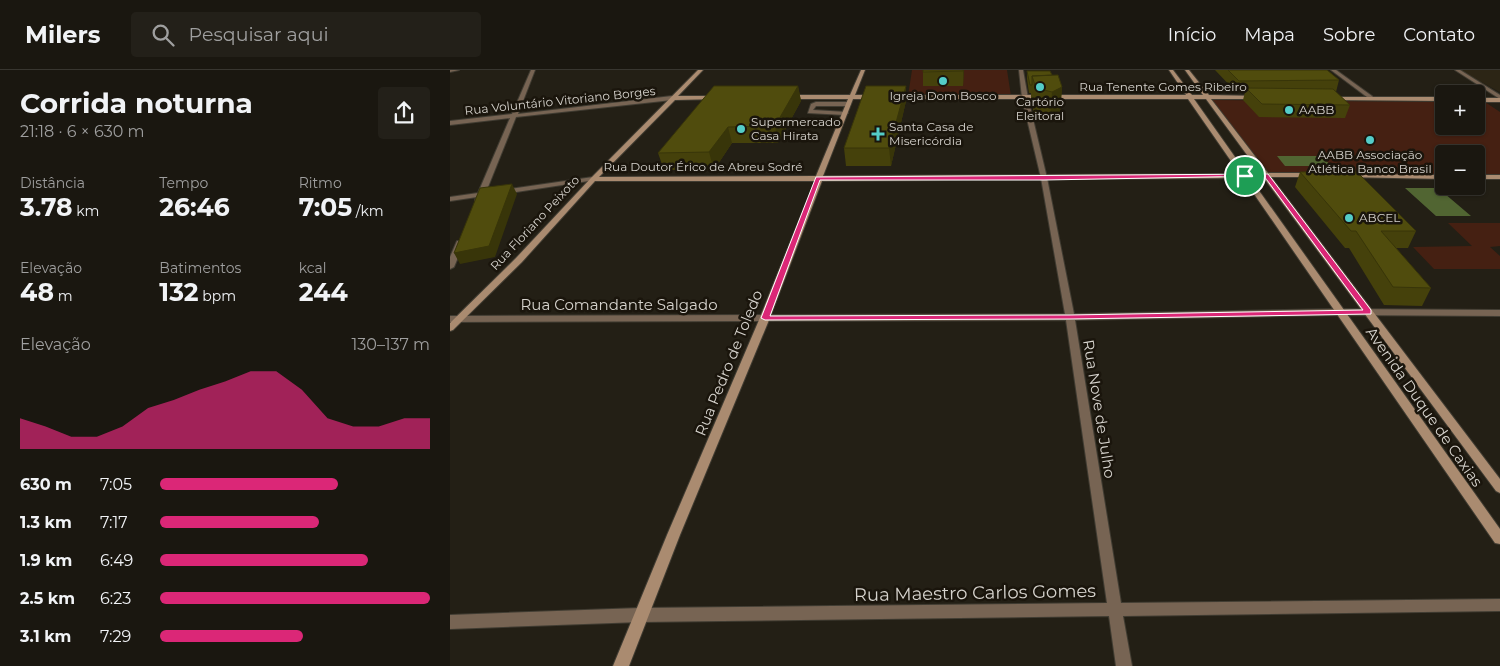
<!DOCTYPE html>
<html lang="pt">
<head>
<meta charset="utf-8">
<style>
  :root { --surface:#1a1710; --page:#232019; --text:#f1f3f6; --muted:#9f9f9f; --line:#383630; --accent:#db2777 }
  body { margin:0; font-family:Montserrat,sans-serif; background:var(--page); color:var(--text); height:100vh; display:flex; flex-direction:column; font-size:19px; white-space:nowrap }
  * { box-sizing:border-box; margin:0 }
  p { font-size:16px; color:var(--muted) }
  .icon { flex:none; width:28px; height:28px; fill:none; stroke:currentColor; stroke-width:2; stroke-linecap:round; stroke-linejoin:round }
  .map { position:relative; flex:1; overflow:hidden }
  .sheet { display:flex; flex-direction:column; background:var(--surface); width:450px }
  .sheet>* { flex:none }
  .fabs { position:absolute; left:985px; top:15px; display:grid; gap:10px }
  .fabs a { display:grid; place-items:center; width:50px; height:50px; border-radius:5px; background:var(--surface); box-shadow:0 1px 4px #0004,0 0 0 1px var(--line); font-size:25px }
  .pin { position:absolute; display:grid; place-items:center; width:42px; height:42px; color:#fff; margin:-21px; border:2px solid #fff; border-radius:50%; box-shadow:0 1px 5px #0007 }
  .round { display:grid; place-items:center; flex:none; width:52px; height:52px; border-radius:5px; background:var(--page) }
  .summary { display:flex; align-items:center; justify-content:space-between; height:85px; padding:0 20px }
  h1 { font-size:28px; font-weight:700; line-height:38px }
  .metrics { display:grid; grid-template-columns:repeat(3,1fr); gap:8px; height:85px; padding:5px 20px }
  .metrics div { display:grid; align-content:center }
  .metrics b { font-size:25px; font-weight:700 }
  .metrics small { font-size:14px; font-weight:400 }
  .metrics p { font-size:14px }
  .chart { height:140px; padding:10px 20px }
  .chart p { display:flex; justify-content:space-between }
  .chart svg { width:100%; height:90px; margin-top:5px; fill:var(--accent); opacity:.7 }
  ul { padding:0 20px; list-style:none; font-size:16px }
  li { display:grid; grid-template-columns:80px 60px 1fr; align-items:center; height:38px }
  li i { height:12px; border-radius:6px; background:var(--accent) }
  header { display:flex; align-items:center; gap:30px; box-sizing:border-box; height:70px; padding:0 25px; background:var(--surface); border-bottom:1px solid var(--line) }
  header strong { font-size:24px }
  nav { display:flex; gap:28px; margin-inline-start:auto; font-size:18px }
  .search { width:350px; height:45px; background:var(--page); display:flex; align-items:center; gap:12px; box-sizing:border-box; padding:0 18px; border-radius:5px; color:var(--muted); font-size:19px }
  main { display:flex; flex:1; min-height:0 }
  .map>svg:first-child { display:block }
  .built { fill:#2c2515 }
  .green { fill:#452012 }
  .water { fill:#516532 }
  .lines { fill:none; stroke-linecap:round; stroke-linejoin:round }
  .lane-casing { stroke:#403c32; stroke-width:2 }
  .street-casing { stroke:#403c32; stroke-width:2 }
  .secondary-casing { stroke:#403c32; stroke-width:2 }
  .lane { fill:#776453; fill-rule:evenodd }
  .street { fill:#776453; fill-rule:evenodd }
  .secondary { fill:#aa8b70; fill-rule:evenodd }
  .wall { fill:#45410b }
  .shaded-wall { fill:#383509 }
  .building { fill:#504c0d; stroke:#383509 }
  .route { fill:#db2777; stroke:#fff; fill-rule:evenodd }
  .poi-dot { fill:#54cdc8; stroke:#1a150c; stroke-width:2 }
  .labels { text-anchor:middle; stroke-width:5; stroke-linejoin:round; paint-order:stroke }
  .far-street-label { font-size:12px; fill:#d6d3cd; stroke:#1a150c }
  .far-poi-label { font-size:12px; fill:#d6d3cd; stroke:#1a150c; text-anchor:start }
  .street-label { font-size:15px; fill:#d6d3cd; stroke:#1a150c }
  .near-street-label { font-size:18px; fill:#d6d3cd; stroke:#1a150c }
</style>
</head>
<body>
<header>
<strong>Milers</strong>
<div class="search"><svg class="icon" aria-label="search" viewBox="0 0 24 24"><circle cx="10" cy="10" r="6"/><path d="M15 15l6 6"/></svg>Pesquisar aqui</div>
<nav><a>Início</a><a>Mapa</a><a>Sobre</a><a>Contato</a></nav>
</header>
<main>
<section class="sheet">
<div class="summary"><div><h1>Corrida noturna</h1><p>21:18 · 6 × 630 m</p></div><a class="round"><svg class="icon" aria-label="share" viewBox="0 0 24 24"><path d="M12 15V3M7 8l5-5 5 5M5 13v7h14v-7"/></svg></a></div>
<div class="metrics">
<div><p>Distância</p><b>3.78<small> km</small></b></div>
<div><p>Tempo</p><b>26:46</b></div>
<div><p>Ritmo</p><b>7:05<small> /km</small></b></div>
</div>
<div class="metrics">
<div><p>Elevação</p><b>48<small> m</small></b></div>
<div><p>Batimentos</p><b>132<small> bpm</small></b></div>
<div><p>kcal</p><b>244</b></div>
</div>
<div class="chart"><p><span>Elevação</span>130–137 m</p>
<svg viewBox="0 0 160 44" preserveAspectRatio="none"><path d="M0 44V29L10 33L20 38L30 38L40 33L50 24L60 20L70 15L80 11L90 6L100 6L110 15L120 29L130 33L140 33L150 29L160 29V44z"/></svg>
</div>
<ul>
<li><b>630 m</b>7:05<i style="width:66%"></i></li>
<li><b>1.3 km</b>7:17<i style="width:59%"></i></li>
<li><b>1.9 km</b>6:49<i style="width:77%"></i></li>
<li><b>2.5 km</b>6:23<i style="width:100%"></i></li>
<li><b>3.1 km</b>7:29<i style="width:53%"></i></li>
</ul>
</section>
<div class="map">
<svg width="1050" height="596" viewBox="0 0 1050 596">
  <rect width="100%" height="100%" fill="#231f15"/>
  <path class="built" d="M1008 0H1050V22Z"/>
  <path class="green" d="M462 0H557L561 26H458Z
    M761 30 994 32V56H1026V32H1035L1050 42V105H1026V84H994V104H816Z
    M998 153H1050V176L1040 177 1050 186V199H984L963 177 1022 176Z"/>
  <path class="water" d="M827 86H872L881 96H835Z
    M955 118H988L1021 146H986Z"/>
  <g class="lines">
    <defs>
      <path id="lane" d="M366 32H398L401 34 398 36H366L363 40 397 42 398 43 395 45 358 43 361 34Z"/>
      <path id="street" d="M0 0H9L0 2Z
        M81 0H85L68 44 222 26 225 28 222 30 66 47 36 122 38 123V125L34 126 32 132H29L25 130 27 127 0 131V127L28 123 60 48 0 55V51L62 44Z
        M569 0H573L578 28 597 108 624 244 890 239 1050 240V246L890 245 625 250 671 533 1050 529V541L673 546 682 596H666L659 546 190 552 0 559V545L190 538 657 533 616 250 0 252V246L615 244 591 108 572 28Z
        M881 0H886L926 29 921 30Z
        M1005 0H1010L1050 25V29Z
        M143 107 146 109 145 110 53 124 50 122 53 120Z
        M7 171H10L14 173 4 197 0 199V187Z"/>
      <path id="secondary" d="M248 0H253L228 26H268L271 28 270 29 225 30 149 107 366 106 398 29H337L334 27 337 25H400L411 0H415L405 25H425L428 27 425 29H403L373 106 790 104 738 29H442L439 27 442 25H736L719 0H723L742 25H753L735 0H739L759 25 810 26V28L808 29H761L818 103H862L865 105 862 107H821L1050 409V423L1046 421 814 108H800L1050 459V474L1045 473 793 108 372 111 319 250 230 465 179 596H163L217 465 309 250 365 111H145L72 192 3 260 0 261V253L66 188 141 108ZM744 29H756L811 104H797Z
        M878 27H994V31L880 30 877 28Z
        M1026 28H1050V32H1026Z
        M896 104 994 105V109L894 107 893 106Z
        M1026 105H1050V109H1026Z"/>
    </defs>
    <use href="#lane" class="lane-casing"/>
    <use href="#street" class="street-casing"/>
    <use href="#secondary" class="secondary-casing"/>
    <use href="#lane" class="lane"/>
    <use href="#street" class="street"/>
    <use href="#secondary" class="secondary"/>
  </g>
  <path class="wall" d="M473 0H514L513 16H473Z
    M765 0H877L889 10 886 22 900 35 895 48 809 47 793 30 795 22H786Z
    M577 1 602 5 612 17 610 43 600 48 584 44 581 30V23H579L577 9Z
    M348 16 351 31 328 73H282L264 100H214L208 83Z
    M456 16V31L441 96H396L394 78Z
    M850 102 966 161 958 178H946L981 218 972 236 934 235 899 178H895L845 117Z"/>
  <path class="shaded-wall" d="M513 0H514L513 16Z
    M348 16 351 31 328 73 325 56Z
    M456 16V31L441 96 439 78Z
    M612 17 610 43 600 48 602 22Z
    M278 57 282 73 264 100 259 82Z
    M62 114 67 124 45 187 10 194 4 183Z"/>
  <path class="building" d="M473 0H513V1L473 2Z
    M778 0H877L889 10 789 11Z
    M577 1H600L602 5 582 6V15H580Z
    M608 5 612 17 602 22 586 18 582 6Z
    M264 16H348L325 56 278 57 259 82 208 83Z
    M416 16H456L439 78H394Z
    M796 18 883 19 900 35 812 34Z
    M906 101 966 161H931L981 218 943 217 906 161H901L850 102Z
    M62 114 39 176 4 183 30 118Z"/>
  <path class="route" d="M818 104 921 240V244L620 249 315 250 311 248 366 107ZM814 106 913 240 620 245 320 246 370 110H594Z"/>
  <g class="poi-dot">
    <circle cx="493" cy="11" r="5"/>
    <circle cx="590" cy="17" r="5"/>
    <circle cx="839" cy="40" r="5"/>
    <circle cx="291" cy="59" r="5"/>
    <path d="M425.5 56.5h5v5h5v5h-5v5h-5v-5h-5v-5h5z"/>
    <circle cx="920" cy="70" r="5"/>
    <circle cx="899" cy="148" r="5"/>
  </g>
  <g class="labels">
    <g class="far-street-label">
      <text x="713" y="21">Rua Tenente Gomes Ribeiro</text>
      <text transform="translate(110 31) rotate(-6)" y="4">Rua Voluntário Vitoriano Borges</text>
      <text x="253" y="101">Rua Doutor Érico de Abreu Sodré</text>
      <text transform="translate(85 153) rotate(-47)" y="4">Rua Floriano Peixoto</text>
    </g>
    <g class="far-poi-label">
      <text x="493" y="30" text-anchor="middle">Igreja Dom Bosco</text>
      <text x="590" y="36" text-anchor="middle">Cartório<tspan x="590" dy="14">Eleitoral</tspan></text>
      <text x="849" y="44">AABB</text>
      <text x="301" y="56">Supermercado<tspan x="301" dy="14">Casa Hirata</tspan></text>
      <text x="439" y="61">Santa Casa de<tspan x="439" dy="14">Misericórdia</tspan></text>
      <text x="920" y="89" text-anchor="middle">AABB Associação<tspan x="920" dy="14">Atlética Banco Brasil</tspan></text>
      <text x="909" y="152">ABCEL</text>
    </g>
    <g class="street-label">
      <text x="169" y="240">Rua Comandante Salgado</text>
      <text transform="translate(279 293) rotate(-68)" y="5">Rua Pedro de Toledo</text>
      <text transform="translate(974 337) rotate(55)" y="5">Avenida Duque de Caxias</text>
      <text transform="translate(649 339) rotate(81)" y="5">Rua Nove de Julho</text>
    </g>
    <g class="near-street-label">
      <text transform="translate(525 523) rotate(-1)" y="6">Rua Maestro Carlos Gomes</text>
    </g>
  </g>
</svg>
<div class="fabs">
<a>+</a>
<a>−</a>
</div>
<div class="pin" style="left:795px;top:106px;background:#1e9e55"><svg class="icon" aria-label="arrive" viewBox="0 0 24 24"><path d="M6 21V4h12l-3 4 3 4H6"/></svg></div>
</div>
</main>
</body>
</html>
